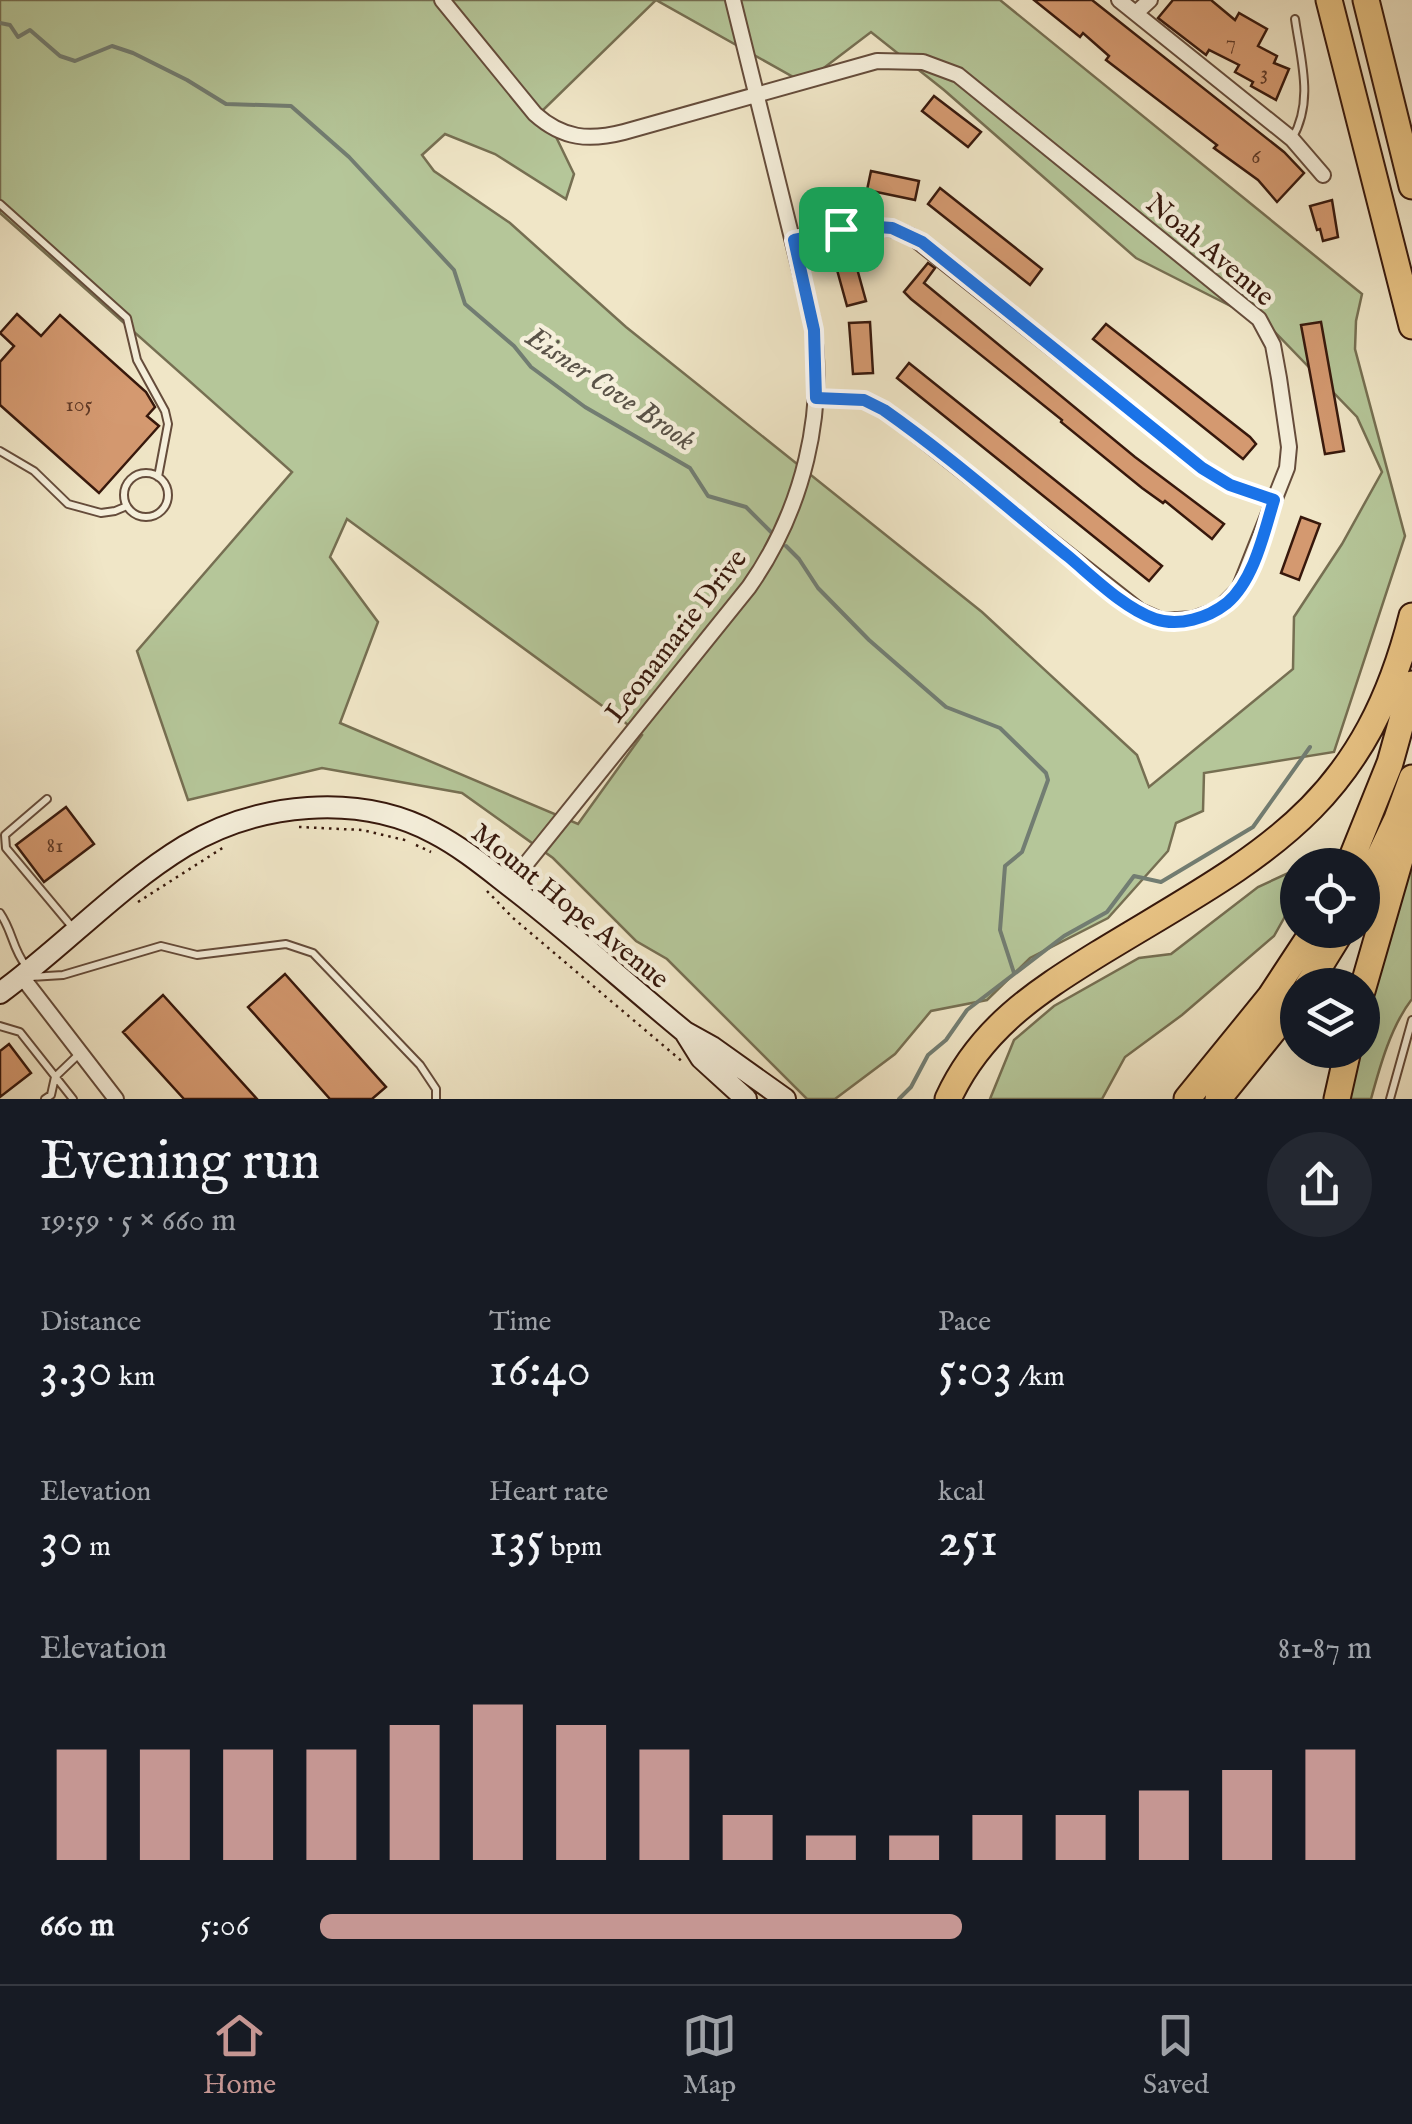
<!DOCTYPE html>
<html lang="en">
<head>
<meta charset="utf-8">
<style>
  :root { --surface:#171b24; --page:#242831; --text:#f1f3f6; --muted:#9ea1a6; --line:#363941; --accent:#c59692 }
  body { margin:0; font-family:"IM FELL English",serif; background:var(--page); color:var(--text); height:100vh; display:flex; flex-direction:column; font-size:38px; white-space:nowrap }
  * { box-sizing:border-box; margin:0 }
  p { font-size:32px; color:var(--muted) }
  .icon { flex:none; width:55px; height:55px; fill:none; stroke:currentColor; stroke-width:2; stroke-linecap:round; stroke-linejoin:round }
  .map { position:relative; height:1099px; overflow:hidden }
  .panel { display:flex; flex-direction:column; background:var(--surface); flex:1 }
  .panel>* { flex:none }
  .controls { position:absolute; left:1280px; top:848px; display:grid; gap:20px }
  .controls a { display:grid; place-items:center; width:100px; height:100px; border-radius:50%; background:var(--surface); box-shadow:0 10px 40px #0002; font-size:50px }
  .pin { position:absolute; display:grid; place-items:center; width:85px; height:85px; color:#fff; margin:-42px; border-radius:20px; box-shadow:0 5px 15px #0006 }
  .round { display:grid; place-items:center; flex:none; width:105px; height:105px; border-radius:52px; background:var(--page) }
  .summary { display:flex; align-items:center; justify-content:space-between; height:170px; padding:0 40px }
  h1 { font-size:55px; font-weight:600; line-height:75px }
  .stats { display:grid; grid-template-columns:repeat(3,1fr); gap:15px; height:170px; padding:10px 40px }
  .stats div { display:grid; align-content:center }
  .stats b { font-size:50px; font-weight:600 }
  .stats small { font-size:28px; font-weight:400 }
  .stats p { font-size:28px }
  .chart { height:280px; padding:20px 40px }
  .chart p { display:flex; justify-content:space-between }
  .chart svg { width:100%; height:180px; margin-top:10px; stroke:var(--accent); stroke-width:6 }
  ul { padding:0 40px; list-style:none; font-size:32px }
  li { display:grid; grid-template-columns:160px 120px 1fr; align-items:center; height:75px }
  li i { height:25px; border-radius:12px; background:var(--accent) }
  .menu { display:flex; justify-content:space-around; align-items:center; height:140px; border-top:2px solid var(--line); background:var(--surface); font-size:28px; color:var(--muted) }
  .menu a { display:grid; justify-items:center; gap:5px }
  .menu .current { color:var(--accent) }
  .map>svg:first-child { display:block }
  .green { fill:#b5c699; stroke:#766f52; stroke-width:2.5; fill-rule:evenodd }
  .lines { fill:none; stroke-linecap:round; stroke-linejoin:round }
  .stream { stroke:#727d72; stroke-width:4 }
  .building { fill:#d49970; stroke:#37180c; stroke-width:2.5 }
  .lane-casing { stroke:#654c3b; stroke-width:10 }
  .street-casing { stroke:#654c3b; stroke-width:18 }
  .secondary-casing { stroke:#37180c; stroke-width:24 }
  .highway-casing { stroke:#37180c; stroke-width:29 }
  .path { stroke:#37180c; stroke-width:2.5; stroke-dasharray:2.5 5; stroke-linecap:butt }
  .lane { stroke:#f5efdb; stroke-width:6 }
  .street { stroke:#f5efdb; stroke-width:14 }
  .secondary { stroke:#f5efdb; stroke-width:20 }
  .highway { stroke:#e8c384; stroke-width:25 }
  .route-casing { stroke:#fff; stroke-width:20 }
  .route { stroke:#1a73e8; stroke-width:12 }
  .labels { text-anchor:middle; stroke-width:9; stroke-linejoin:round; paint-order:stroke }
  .number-label { font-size:22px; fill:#5e3825 }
  .street-label { font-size:28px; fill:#37180c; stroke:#f5efdb }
  .water-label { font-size:30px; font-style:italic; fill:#5a5348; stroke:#f5efdb }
</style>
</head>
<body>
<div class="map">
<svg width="1412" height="1099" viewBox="0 0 1412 1099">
  <rect width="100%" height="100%" fill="#f0e6c7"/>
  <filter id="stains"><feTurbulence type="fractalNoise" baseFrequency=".002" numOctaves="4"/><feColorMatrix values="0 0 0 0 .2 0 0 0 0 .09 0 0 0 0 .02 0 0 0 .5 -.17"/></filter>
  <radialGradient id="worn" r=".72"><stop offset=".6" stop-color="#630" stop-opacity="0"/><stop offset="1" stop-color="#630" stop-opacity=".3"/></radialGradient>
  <path class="green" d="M0 0H656L543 110 574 174 566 199 495 154 445 134 422 155 434 171 510 223 626 327 982 612 1137 755 1149 787 1293 669 1294 617 1342 544 1382 472 1357 417 1268 325 1136 258 944 90 871 32 804 83 656 0H1000L1362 294 1356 321 1355 349 1405 536 1334 752 1204 773 1203 811 1176 823 1168 851 1108 918 1030 958 987 1000 931 1011 895 1054 835 1099H807L667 959 636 941 553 858 462 793 322 768 188 800 137 651 292 472 0 213ZM347 519 642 735 578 824 340 723 378 622 330 557Z
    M1412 847V999C1391 1026 1380 1066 1371 1099H1347L1357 1050H1362C1363 985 1394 909 1412 847Z
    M1297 869V895L1274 936 1182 1015 1125 1057 1102 1099H990L1014 1040 1054 1006 1139 958 1171 954 1258 887Z"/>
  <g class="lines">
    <path class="stream" d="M0 23 10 25 18 37 30 30 60 56 75 61 112 46 133 53 187 80 226 104 291 106 349 157 454 270 465 304 514 346 531 367 585 407 690 468 708 496 746 507 772 533
      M786 546 799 559 818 588 869 640 946 707 1000 728 1046 773 1048 780 1022 852 1005 866 1000 930 1014 973
      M899 1099 911 1087 928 1055 946 1040 967 1010 1064 936 1107 912 1134 876 1161 882 1253 827 1310 747"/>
  </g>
  <path class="building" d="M1034 0H1092L1284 152 1304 173 1277 202 1258 180 1214 148 1217 145 1106 60 1109 56 1083 33 1080 37Z
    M1173 0H1211L1235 20 1239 13 1267 29 1258 46 1277 56 1274 63 1289 69 1276 100 1251 86 1253 82 1235 72 1239 65 1209 50 1206 55 1158 18Z
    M934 96 981 132 968 147 922 111Z
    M871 171 919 181 915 200 867 190Z
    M940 188 1042 269 1030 285 928 204Z
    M1332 200 1338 237 1323 241 1320 229 1317 230 1310 206Z
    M853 254 866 301 847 306 834 259Z
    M928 263 935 268 924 283 1135 457 1224 524 1212 539 1165 501 1163 503 1142 488 1061 422 1062 420 911 299 904 292Z
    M17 314 41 336 60 315 146 392 155 407 147 416 159 426 99 493 0 405V362L14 346 0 333Z
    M870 322 873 373 853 374 849 323Z
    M1321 322 1344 451 1325 454 1301 325Z
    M1106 324 1250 437 1256 444 1243 459 1093 339Z
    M909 363 1162 566 1149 581 897 378Z
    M1301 517 1320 524 1299 580 1281 573Z
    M66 807 94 844 44 882 16 845Z
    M285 974 386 1087 372 1099H330L248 1007Z
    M163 995 257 1099H184L123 1032Z
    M9 1044 31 1073 0 1097V1051Z"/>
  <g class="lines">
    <defs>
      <path id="lane" d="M1292 139C1314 101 1301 61 1295 19
        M0 204 127 318 137 360 165 411 168 424 158 477
        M0 451 34 471 68 504 101 513 115 511 127 506
        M124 495a22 22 0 1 1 44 0a22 22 0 1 1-44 0Z
        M47 799 5 835 6 848 73 928
        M0 913C13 932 12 948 26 966
        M31 977 63 975 161 946 197 955 286 944 313 953 420 1065 436 1089V1099
        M0 1026 20 1032 73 1099
        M45 1099 51 1095 55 1077 79 1054
        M1390 1099 1412 1020"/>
      <path id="street" d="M442 0 535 114C563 139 589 141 624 132L877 61 923 62 958 75 1259 319 1273 345 1279 378 1289 447 1287 468 1239 589 1218 610 1193 619 1163 621 1140 611 889 413 864 400 816 398
        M1119 0 1292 139 1323 175
        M1136 13 1150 0
        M794 240C834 231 873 217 911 236L1203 468 1230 485 1274 500
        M509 885 749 587C803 510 827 413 812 319L733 0
        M22 977 116 1099"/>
      <path id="secondary" d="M0 993C63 947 119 886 185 846 257 803 358 792 434 833 463 848 489 870 515 890 573 935 628 985 685 1032L712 1047 785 1099
        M686 1034 701 1058 746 1099"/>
      <path id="highway" d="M1329 0 1412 326
        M1366 0 1412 186
        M1349 865 1390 763 1412 684
        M1362 893 1397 819 1412 778
        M1308 985 1342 930
        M1362 991 1412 818
        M948 1099C980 1029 1035 993 1098 954 1257 857 1362 813 1412 616
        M1187 1099 1270 997 1314 930
        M1218 1099 1298 1000
        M1337 1099 1348 1050"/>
    </defs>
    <use href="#lane" class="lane-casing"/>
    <use href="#street" class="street-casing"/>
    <use href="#secondary" class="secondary-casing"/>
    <use href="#highway" class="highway-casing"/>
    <path class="path" d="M299 827 362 830 409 841
      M416 845 431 852
      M487 891 513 918 684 1063
      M138 902 224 847"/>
    <use href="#lane" class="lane"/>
    <use href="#street" class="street"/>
    <use href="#secondary" class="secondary"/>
    <use href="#highway" class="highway"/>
  </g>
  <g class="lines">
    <defs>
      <path id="route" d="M865 226 892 228 922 242 1202 468 1230 485 1274 500C1264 533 1254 580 1227 603 1208 618 1179 627 1155 619 1124 608 1094 578 1069 557 1008 508 948 455 884 410L864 400 816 398 814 330 794 240Z"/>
    </defs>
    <use href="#route" class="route-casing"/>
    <use href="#route" class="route"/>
  </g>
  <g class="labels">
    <g class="number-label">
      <text x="1231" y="49">7</text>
      <text x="1264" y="79">3</text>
      <text x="1256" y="163">6</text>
      <text x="79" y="411">105</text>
      <text x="55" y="852">81</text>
    </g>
    <g class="street-label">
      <text transform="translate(1211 249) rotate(40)" y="10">Noah Avenue</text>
      <text transform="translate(675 635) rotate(-52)" y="10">Leonamarie Drive</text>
      <text transform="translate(571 905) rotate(39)" y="10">Mount Hope Avenue</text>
    </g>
    <g class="water-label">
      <text transform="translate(611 388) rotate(34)" y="10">Eisner Cove Brook</text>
    </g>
  </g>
  <rect width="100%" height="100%" filter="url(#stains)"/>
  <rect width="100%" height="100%" fill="url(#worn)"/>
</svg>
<div class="controls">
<a><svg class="icon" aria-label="locate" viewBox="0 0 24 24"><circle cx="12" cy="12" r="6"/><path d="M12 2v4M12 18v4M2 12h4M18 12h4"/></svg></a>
<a><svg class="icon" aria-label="layers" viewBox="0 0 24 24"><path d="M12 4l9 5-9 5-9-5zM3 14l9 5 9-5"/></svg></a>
</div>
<div class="pin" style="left:841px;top:229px;background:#1e9e55"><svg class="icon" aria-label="arrive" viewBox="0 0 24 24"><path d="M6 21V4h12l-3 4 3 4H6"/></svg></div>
</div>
<section class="panel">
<div class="summary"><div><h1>Evening run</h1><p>19:59 · 5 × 660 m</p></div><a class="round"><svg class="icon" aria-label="share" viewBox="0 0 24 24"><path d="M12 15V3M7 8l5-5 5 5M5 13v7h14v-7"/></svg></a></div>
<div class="stats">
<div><p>Distance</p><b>3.30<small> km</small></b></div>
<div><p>Time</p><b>16:40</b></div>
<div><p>Pace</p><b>5:03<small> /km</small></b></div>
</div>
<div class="stats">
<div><p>Elevation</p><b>30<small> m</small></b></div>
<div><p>Heart rate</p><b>135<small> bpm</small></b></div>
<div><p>kcal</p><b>251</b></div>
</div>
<div class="chart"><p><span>Elevation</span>81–87 m</p>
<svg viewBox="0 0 160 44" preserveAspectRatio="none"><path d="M5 44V17M15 44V17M25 44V17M35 44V17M45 44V11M55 44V6M65 44V11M75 44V17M85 44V33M95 44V38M105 44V38M115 44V33M125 44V33M135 44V27M145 44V22M155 44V17"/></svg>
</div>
<ul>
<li><b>660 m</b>5:06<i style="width:61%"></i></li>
</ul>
</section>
<nav class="menu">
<a class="current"><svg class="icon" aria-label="home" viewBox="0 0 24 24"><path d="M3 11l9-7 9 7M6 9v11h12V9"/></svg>Home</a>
<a><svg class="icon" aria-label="map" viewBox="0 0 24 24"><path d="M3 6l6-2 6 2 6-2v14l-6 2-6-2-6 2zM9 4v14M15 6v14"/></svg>Map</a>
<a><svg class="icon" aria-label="saved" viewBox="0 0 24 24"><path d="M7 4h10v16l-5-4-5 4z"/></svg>Saved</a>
</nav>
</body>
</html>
